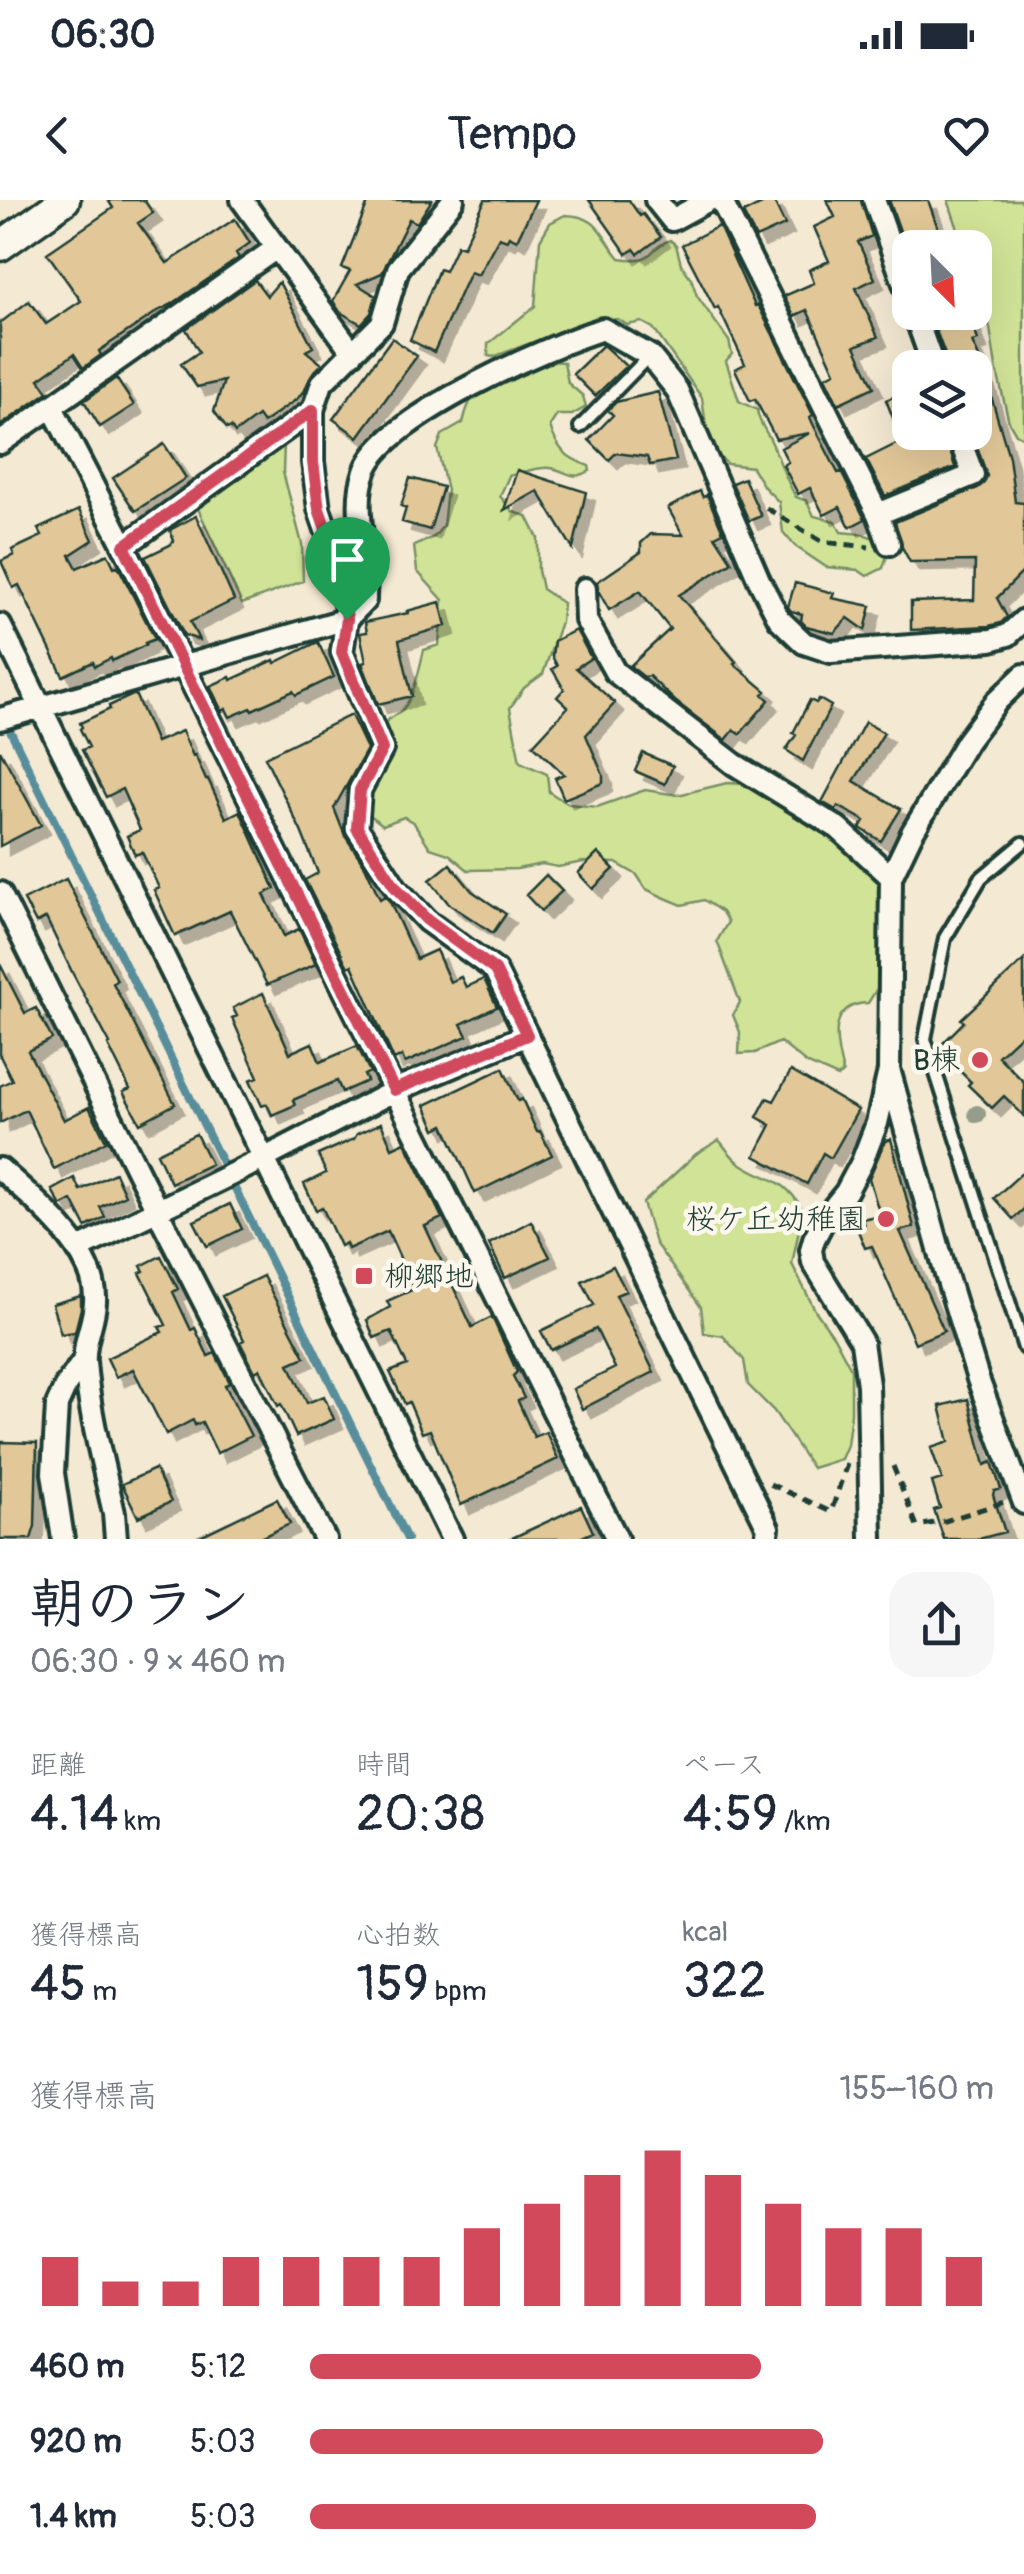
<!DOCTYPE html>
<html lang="ja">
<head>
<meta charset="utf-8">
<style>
  :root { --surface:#fff; --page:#f6f6f7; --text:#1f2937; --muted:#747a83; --accent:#d1495b }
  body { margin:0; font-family:Pangolin,"Klee One",sans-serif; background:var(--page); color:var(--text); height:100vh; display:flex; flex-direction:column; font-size:38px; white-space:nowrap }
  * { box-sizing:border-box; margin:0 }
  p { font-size:32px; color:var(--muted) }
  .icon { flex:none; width:55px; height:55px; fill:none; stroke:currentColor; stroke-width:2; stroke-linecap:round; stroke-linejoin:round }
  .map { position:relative; height:1339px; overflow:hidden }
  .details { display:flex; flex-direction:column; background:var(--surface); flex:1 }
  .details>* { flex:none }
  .needle { width:65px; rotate:156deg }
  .fabs { position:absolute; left:892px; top:30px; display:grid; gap:20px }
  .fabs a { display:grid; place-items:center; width:100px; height:100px; border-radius:20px; background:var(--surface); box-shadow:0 10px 40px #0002; font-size:50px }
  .pin { position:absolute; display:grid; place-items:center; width:85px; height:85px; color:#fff; margin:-102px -42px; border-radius:50% 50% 50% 0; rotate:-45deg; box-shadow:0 0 10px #0007 }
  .pin .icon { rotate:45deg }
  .round { display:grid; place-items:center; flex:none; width:105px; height:105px; border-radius:30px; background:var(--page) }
  .summary { display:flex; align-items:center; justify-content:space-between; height:170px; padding:0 30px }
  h1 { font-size:55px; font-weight:600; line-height:75px }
  .metrics { display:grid; grid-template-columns:repeat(3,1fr); gap:15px; height:170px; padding:10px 30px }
  .metrics div { display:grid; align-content:center }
  .metrics b { font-size:50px; font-weight:600 }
  .metrics small { font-size:28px; font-weight:400 }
  .metrics p { font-size:28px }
  .chart { height:280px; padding:20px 30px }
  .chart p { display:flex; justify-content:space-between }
  .chart svg { width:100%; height:180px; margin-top:10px; stroke:var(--accent); stroke-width:6 }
  ul { padding:0 30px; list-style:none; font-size:32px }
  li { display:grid; grid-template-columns:160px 120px 1fr; align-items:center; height:75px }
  li i { height:25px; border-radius:12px; background:var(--accent) }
  .status { display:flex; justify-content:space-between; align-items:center; height:70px; padding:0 50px; background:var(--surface); direction:ltr }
  .status svg { height:28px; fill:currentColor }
  header { display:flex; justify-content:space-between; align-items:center; height:130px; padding:0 30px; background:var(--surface); font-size:45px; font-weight:600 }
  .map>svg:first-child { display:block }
  .green { fill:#d1e397; stroke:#789066; stroke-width:2.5 }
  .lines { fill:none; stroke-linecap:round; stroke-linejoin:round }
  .stream { stroke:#588e9b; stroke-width:8 }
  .building { fill:#e2c898; stroke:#1f3d34; stroke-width:2.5; filter:url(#shadow) }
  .lane-casing { stroke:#1f3d34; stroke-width:18 }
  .street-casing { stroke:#1f3d34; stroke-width:28 }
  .secondary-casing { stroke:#1f3d34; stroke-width:35 }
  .path { stroke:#1f3d34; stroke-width:5; stroke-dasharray:10 8; stroke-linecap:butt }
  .lane { stroke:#fbf7ec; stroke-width:10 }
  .street { stroke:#fbf7ec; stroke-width:20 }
  .secondary { stroke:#fbf7ec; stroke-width:28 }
  .tree { fill:#939d87 }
  .route-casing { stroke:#fff; stroke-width:20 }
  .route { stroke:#d1495b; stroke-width:12 }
  .poi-dot { fill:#d1495b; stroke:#fbf7ec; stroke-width:4 }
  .labels { text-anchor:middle; stroke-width:9; stroke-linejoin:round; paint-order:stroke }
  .poi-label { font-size:30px; fill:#1f3d34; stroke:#fbf7ec; text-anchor:end }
</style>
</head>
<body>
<div class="status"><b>06:30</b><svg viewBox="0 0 49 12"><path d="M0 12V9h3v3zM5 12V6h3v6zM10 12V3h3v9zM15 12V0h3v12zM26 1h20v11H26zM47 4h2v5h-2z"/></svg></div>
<header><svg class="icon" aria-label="back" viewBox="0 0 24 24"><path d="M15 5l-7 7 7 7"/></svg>Tempo<svg class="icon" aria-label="heart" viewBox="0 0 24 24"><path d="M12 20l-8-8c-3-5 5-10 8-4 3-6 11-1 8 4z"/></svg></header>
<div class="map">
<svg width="1024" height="1339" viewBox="0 0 1024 1339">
  <defs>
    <filter id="shadow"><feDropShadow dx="9" dy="9" stdDeviation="0" flood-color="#0004"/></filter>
  </defs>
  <rect width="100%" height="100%" fill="#f4e9d3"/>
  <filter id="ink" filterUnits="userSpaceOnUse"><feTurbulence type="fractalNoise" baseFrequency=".01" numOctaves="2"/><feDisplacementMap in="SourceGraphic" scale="20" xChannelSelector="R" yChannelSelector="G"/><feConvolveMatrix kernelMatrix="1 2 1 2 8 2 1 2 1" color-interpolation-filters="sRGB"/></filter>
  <g filter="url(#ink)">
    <path class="green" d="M948 0H1021L1024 5V238L1016 234 1009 222 996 167 982 77 975 59V48L967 47 962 41Z
      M565 15C600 16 599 34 620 58 656 64 646 49 670 40L676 45 681 64 691 78 697 96 729 141 732 154 726 161 739 201 757 210C759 224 766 230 771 241 780 260 785 279 796 297L807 301 814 316 835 321 841 332 862 334 878 339 887 356 883 368 867 376 858 370 826 367 795 346 783 332 779 302 764 287 752 267 727 264 713 250 707 233 702 198 653 128 642 122 627 125 618 119 595 122 575 130H565L493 157 488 156V144L535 106 540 40 550 23Z
      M547 161 564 162 568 183 583 196 586 207 572 215H557L550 226C557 249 566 258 589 266L590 271C569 282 568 270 550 268 539 266 520 273 509 276L500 296 513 312 527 316 538 338V370L542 389 563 403 561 422 543 474 524 488 510 508 520 562 547 574 549 592 569 604 597 607 645 590 678 595 727 583 748 584 781 607 837 636 850 654 870 668 881 684 878 691 883 741 882 765 880 784 868 803C827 804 835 843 843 872L838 877 806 863 780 842 755 853 739 854 740 832 733 815 740 802 717 741 728 722 722 712 704 700 682 705 663 697 646 689 637 675 616 663 583 662 558 667 542 664 517 669 468 670 449 654 430 648 414 623 404 617 383 625 370 615C369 587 369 548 385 523 389 517 398 515 403 509 414 497 420 466 424 450L439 445 443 400 417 371 414 346 434 337 443 326 447 290 437 248 442 235 463 223C465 215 467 205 472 199 485 185 528 168 547 161Z
      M284 243 283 272 302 344 303 381 242 404 194 300Z
      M719 940C725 947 732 958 740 963 770 983 782 975 803 1010L792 1064 815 1110 834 1137 851 1169V1213L847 1245 841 1259 812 1268 774 1211 748 1185 744 1160 723 1136 704 1133 701 1107 655 1043 643 1003 696 954Z"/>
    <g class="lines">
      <path class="stream" d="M6 522 407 1339"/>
    </g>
    <path class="building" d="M108 0H144L153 13 138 23 167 63 235 19 250 43 236 53 239 58 172 104 158 111 99 151 101 155 83 168 74 154 39 179 48 192 0 226V123L29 101 46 124 81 101 47 53 113 8Z
      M369 0H432L417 23 409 19 382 73 357 84 376 96 371 113 361 124 340 112 333 101 350 71 342 68Z
      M485 0H536L517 40 509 36 507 40 499 37 478 75 470 72 434 152 410 140 439 69 445 71 457 45 463 47Z
      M589 0H629L640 16 643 14 661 37 638 54 634 49 627 54Z
      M770 0H773L785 25 756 38 743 13Z
      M827 0H861L872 36 858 42 875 79 856 88 878 137 855 146 874 187 838 204 825 177 835 172 807 110 794 116 784 96 814 83 809 70 829 61 814 27 835 17Z
      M889 0H928L945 48H906Z
      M719 26 755 106 758 105 813 215 810 217 813 224 838 273 841 272 865 319 850 327 840 307 824 315 810 288 798 294 783 265 788 262 781 248 810 233 776 239 755 199 750 201 735 169 745 164 718 107 715 109 682 45Z
      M255 80 267 96 279 82 313 147 306 151 322 164 312 174 305 189 297 199 263 223 258 216 235 233 231 227 227 229 214 211 224 181 197 187 181 164 199 152 186 129Z
      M929 112H968L978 140 972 142 981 162 1009 257 1015 302 1024 303V371L997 398 1007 417 1001 423 989 426 911 430V402L974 400 975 361 910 362 902 347 895 322 978 288 984 283 987 276 972 232H975V168H950Z
      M392 138 417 156 358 237 333 219Z
      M603 145 626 166 595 196 573 174Z
      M116 178 134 205 100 227 84 201Z
      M910 190V232H944L955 267 885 296 866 259 902 241 886 200Z
      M658 192 676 260 650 265 647 257 616 253 609 260 589 240 613 215 608 210 616 202Z
      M164 244 186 278 135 311 113 278Z
      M517 270 586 292 573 349 538 291 504 310Z
      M410 278 443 287 430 330 402 322 406 308 401 306Z
      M744 278 761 316 749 321 732 283Z
      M700 291 703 297 707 295 723 332 715 336 732 362 679 395 736 462 734 464 766 491 763 494 769 500 740 534 734 530 726 540 675 501 649 476 644 477 630 466 670 429 640 391 609 410 599 392 597 382 641 352V343L651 334 683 335 668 308Z
      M79 310 93 340 70 355 77 368 108 354 114 367 117 366 120 370 155 439 145 443 146 445 112 461 111 458 95 466 93 462 63 476 19 385 13 388 1 361 14 355 12 350 42 336 38 329Z
      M196 316 234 400 190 422 199 440 184 435 145 357 170 345 174 341 170 330Z
      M795 383 834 393 832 398 871 406 865 430 848 418 834 433 806 426 801 421 802 414 791 411 788 407Z
      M440 402 446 426 399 440 412 496 378 504 362 463 366 462 360 433 367 432 365 422 408 413 407 411Z
      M576 430 591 458 576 468 615 503 586 535 603 575V583L564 599 555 578 564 574 533 545 568 507 557 497 564 489 552 469 557 466 552 456 554 441Z
      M318 442 334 477 296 495 293 491 252 510 251 508 230 517 226 509 222 511 210 486 230 477 231 480 274 460 275 463Z
      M135 494 156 542 182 531 193 556 195 555 206 580 208 579 226 618 240 611 275 689 264 694 284 736 299 729 316 764 267 785 230 711 175 736 154 690 159 688 142 652 135 655 127 636 140 630 122 589 106 597 82 550 89 547 80 529 82 527 80 523 110 509 109 506Z
      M819 499 831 506 803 561 786 550 796 535 793 533 810 500 816 503Z
      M351 515 367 549 334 608 345 636 365 666 380 699 385 696 390 702 416 759 436 750 450 782 461 777 466 787 484 779 497 807 461 824 467 836 405 863 402 856 394 860 352 765 348 767 305 680 318 673 301 631 265 557Z
      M865 522 884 533 854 581 901 609 881 641 860 628 865 621 838 606 836 610 822 602Z
      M0 550 41 625 0 646Z
      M643 553 673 566 665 584 635 571Z
      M598 653 614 669 593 689 578 673Z
      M450 664 472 691 506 714 493 733 449 704 430 680Z
      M546 675 562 691 541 711 526 695Z
      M66 679 117 780 113 783 175 904 140 923 123 892 130 889 108 845 110 844 73 774 46 718 36 723 24 700Z
      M1024 760V832L998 856 1024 882V916L1004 896 992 908 968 885 971 882 942 853 946 849 942 844 964 822 961 819Z
      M0 764 25 813 36 808 52 839 28 851 64 920 89 907 106 941 54 969 26 910 0 923V886L12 880 0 856Z
      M263 793 290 853 312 843 320 862 357 846 370 872 364 875 367 881 342 892 337 881 293 900 295 905 272 915 267 904 262 906 250 880 258 877 232 818 237 816 233 808Z
      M503 868 518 901 522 899 537 932 540 931 552 955 475 993 444 925 436 929 425 905Z
      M791 871 858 910 831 958 823 953 807 984 755 956 771 925 757 917 767 898 774 901Z
      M381 923 392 948 405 942 442 1018 425 1026 472 1127 492 1117 517 1172 513 1176 524 1198 518 1201 534 1237 546 1232 558 1259 461 1305 430 1230 422 1233 409 1202 405 1204 390 1172 407 1165 391 1131 374 1138 367 1120 390 1107 387 1101 414 1089 388 1031 348 1049 346 1043 340 1046 322 1007 316 1010 304 984 326 973 318 955 354 939 357 934Z
      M196 934 211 964 171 983 157 953Z
      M891 939 914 1027 900 1031 944 1131 915 1143 872 1046 865 1048 857 1028 864 1026 862 1019 880 1015 869 978 885 941Z
      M1024 971V1009L1013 1019 994 998Z
      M115 973 125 995 100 1007 105 1017 86 1027 72 1000 61 1006 52 990 74 978 80 990Z
      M230 1004 242 1029 207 1046 194 1021Z
      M531 1021 550 1057 505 1078 489 1044Z
      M161 1056 178 1089 173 1092 191 1130 195 1128 208 1156 215 1153 230 1183 225 1185 251 1236 217 1253 202 1222 195 1225 193 1220 166 1234 133 1169 116 1177 107 1158 162 1132 159 1127 166 1125 140 1073 144 1071 141 1066Z
      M613 1066 626 1091 616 1095 654 1172 582 1209 573 1189 615 1168 596 1129 551 1150 541 1131 594 1105 582 1081Z
      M263 1076 305 1157 289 1164 307 1203 324 1196 334 1219 296 1236 281 1204 278 1206 260 1169 255 1172 240 1142 244 1140 222 1096Z
      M81 1096V1108L75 1132 61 1134 52 1104Z
      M968 1199 985 1265 992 1262 1001 1289 994 1291 993 1295 1005 1332 979 1339H944L934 1310 940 1308 932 1282 942 1279 931 1248 949 1242 940 1206Z
      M1 1242 37 1243 35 1326 31 1339H0Z
      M155 1269 171 1302 138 1317 122 1284Z
      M277 1299 290 1324 258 1339H194Z
      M581 1306 593 1332 578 1339H510Z"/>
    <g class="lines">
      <defs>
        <path id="lane" d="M580 227 649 156
          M1023 643 981 678 945 738 925 839 1024 1148"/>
        <path id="street" d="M242 0 353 153
          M453 0 398 69 382 123 322 183 313 210V262L319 309 340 370 347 419 342 452 382 549 360 590 357 628 396 688 427 721 495 770 768 1328 766 1339
          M656 0 672 20 709 0
          M721 0 878 314 889 344
          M874 0 910 100
          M914 112 934 168
          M52 207 124 346 617 1339
          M0 243 275 49
          M878 314 973 275 957 232
          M124 346 313 210
          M585 389 586 420 615 472 734 564 838 628 891 677
          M0 425 452 1339
          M0 519 347 419 365 400C365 387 367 374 365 361 362 330 354 298 366 269 387 216 548 146 603 129L650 156 677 190 759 380 779 419 804 443 831 452 991 440 1008 435 1024 420
          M0 693 158 1012 325 1339
          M890 873 945 1071 978 1179 1024 1303
          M0 969C35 1000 98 1051 95 1102 94 1123 83 1142 85 1162 89 1213 103 1264 114 1313L116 1339
          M78 1049 265 958 394 891 527 835
          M63 1339 53 1273 57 1205 66 1185 84 1160
          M871 1339 868 1185 862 1142 813 1062 811 1050 814 1039 825 1018 846 992 862 962 877 923 889 871 891 677 912 633 967 541 997 501 1024 475"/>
        <path id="secondary" d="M0 46 65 0"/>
      </defs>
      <use href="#lane" class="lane-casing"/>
      <use href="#street" class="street-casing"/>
      <use href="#secondary" class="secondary-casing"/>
      <path class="path" d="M766 308 823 342 869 347
        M893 1266 917 1326 945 1321 1004 1302
        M770 1284 831 1312 847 1264"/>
      <use href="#lane" class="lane"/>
      <use href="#street" class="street"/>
      <use href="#secondary" class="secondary"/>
    </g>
    <circle class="tree" cx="977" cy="914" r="9"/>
  </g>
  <g class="lines" filter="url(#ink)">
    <defs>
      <path id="route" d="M313 210V262L319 309 340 370 347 419 342 452 382 549 360 590 357 628 396 688 427 720 495 770 527 835 394 890 124 346Z"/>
    </defs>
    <use href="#route" class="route-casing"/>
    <use href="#route" class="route"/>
  </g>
  <g class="poi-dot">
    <circle cx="980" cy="860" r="10"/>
    <circle cx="886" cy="1019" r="10"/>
    <rect x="354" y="1066" width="20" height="20" rx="5"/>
  </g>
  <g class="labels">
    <g class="poi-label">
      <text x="960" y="870">B棟</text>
      <text x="866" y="1029">桜ケ丘幼稚園</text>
      <text x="384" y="1086" text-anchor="start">柳郷地</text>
    </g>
  </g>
</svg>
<div class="fabs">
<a><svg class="needle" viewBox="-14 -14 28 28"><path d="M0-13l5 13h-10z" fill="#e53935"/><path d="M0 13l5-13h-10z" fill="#747a83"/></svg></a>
<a><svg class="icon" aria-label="layers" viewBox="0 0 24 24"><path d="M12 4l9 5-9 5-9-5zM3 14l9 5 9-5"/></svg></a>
</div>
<div class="pin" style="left:347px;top:419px;background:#1e9e55"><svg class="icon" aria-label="arrive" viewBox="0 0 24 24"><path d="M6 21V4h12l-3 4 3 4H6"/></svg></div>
</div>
<section class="details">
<div class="summary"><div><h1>朝のラン</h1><p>06:30 · 9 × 460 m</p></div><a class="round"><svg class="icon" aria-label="share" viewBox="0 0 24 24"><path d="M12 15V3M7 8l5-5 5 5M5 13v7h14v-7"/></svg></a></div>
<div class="metrics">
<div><p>距離</p><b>4.14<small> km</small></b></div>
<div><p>時間</p><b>20:38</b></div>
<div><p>ペース</p><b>4:59<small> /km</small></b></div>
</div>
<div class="metrics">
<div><p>獲得標高</p><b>45<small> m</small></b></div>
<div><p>心拍数</p><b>159<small> bpm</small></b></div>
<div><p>kcal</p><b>322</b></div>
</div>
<div class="chart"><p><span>獲得標高</span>155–160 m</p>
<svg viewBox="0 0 160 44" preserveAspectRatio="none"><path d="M5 44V32M15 44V38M25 44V38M35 44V32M45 44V32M55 44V32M65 44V32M75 44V25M85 44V19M95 44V12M105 44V6M115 44V12M125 44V19M135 44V25M145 44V25M155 44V32"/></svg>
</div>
<ul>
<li><b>460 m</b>5:12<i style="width:66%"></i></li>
<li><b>920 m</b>5:03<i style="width:75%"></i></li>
<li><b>1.4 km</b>5:03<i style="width:74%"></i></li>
</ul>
</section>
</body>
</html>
